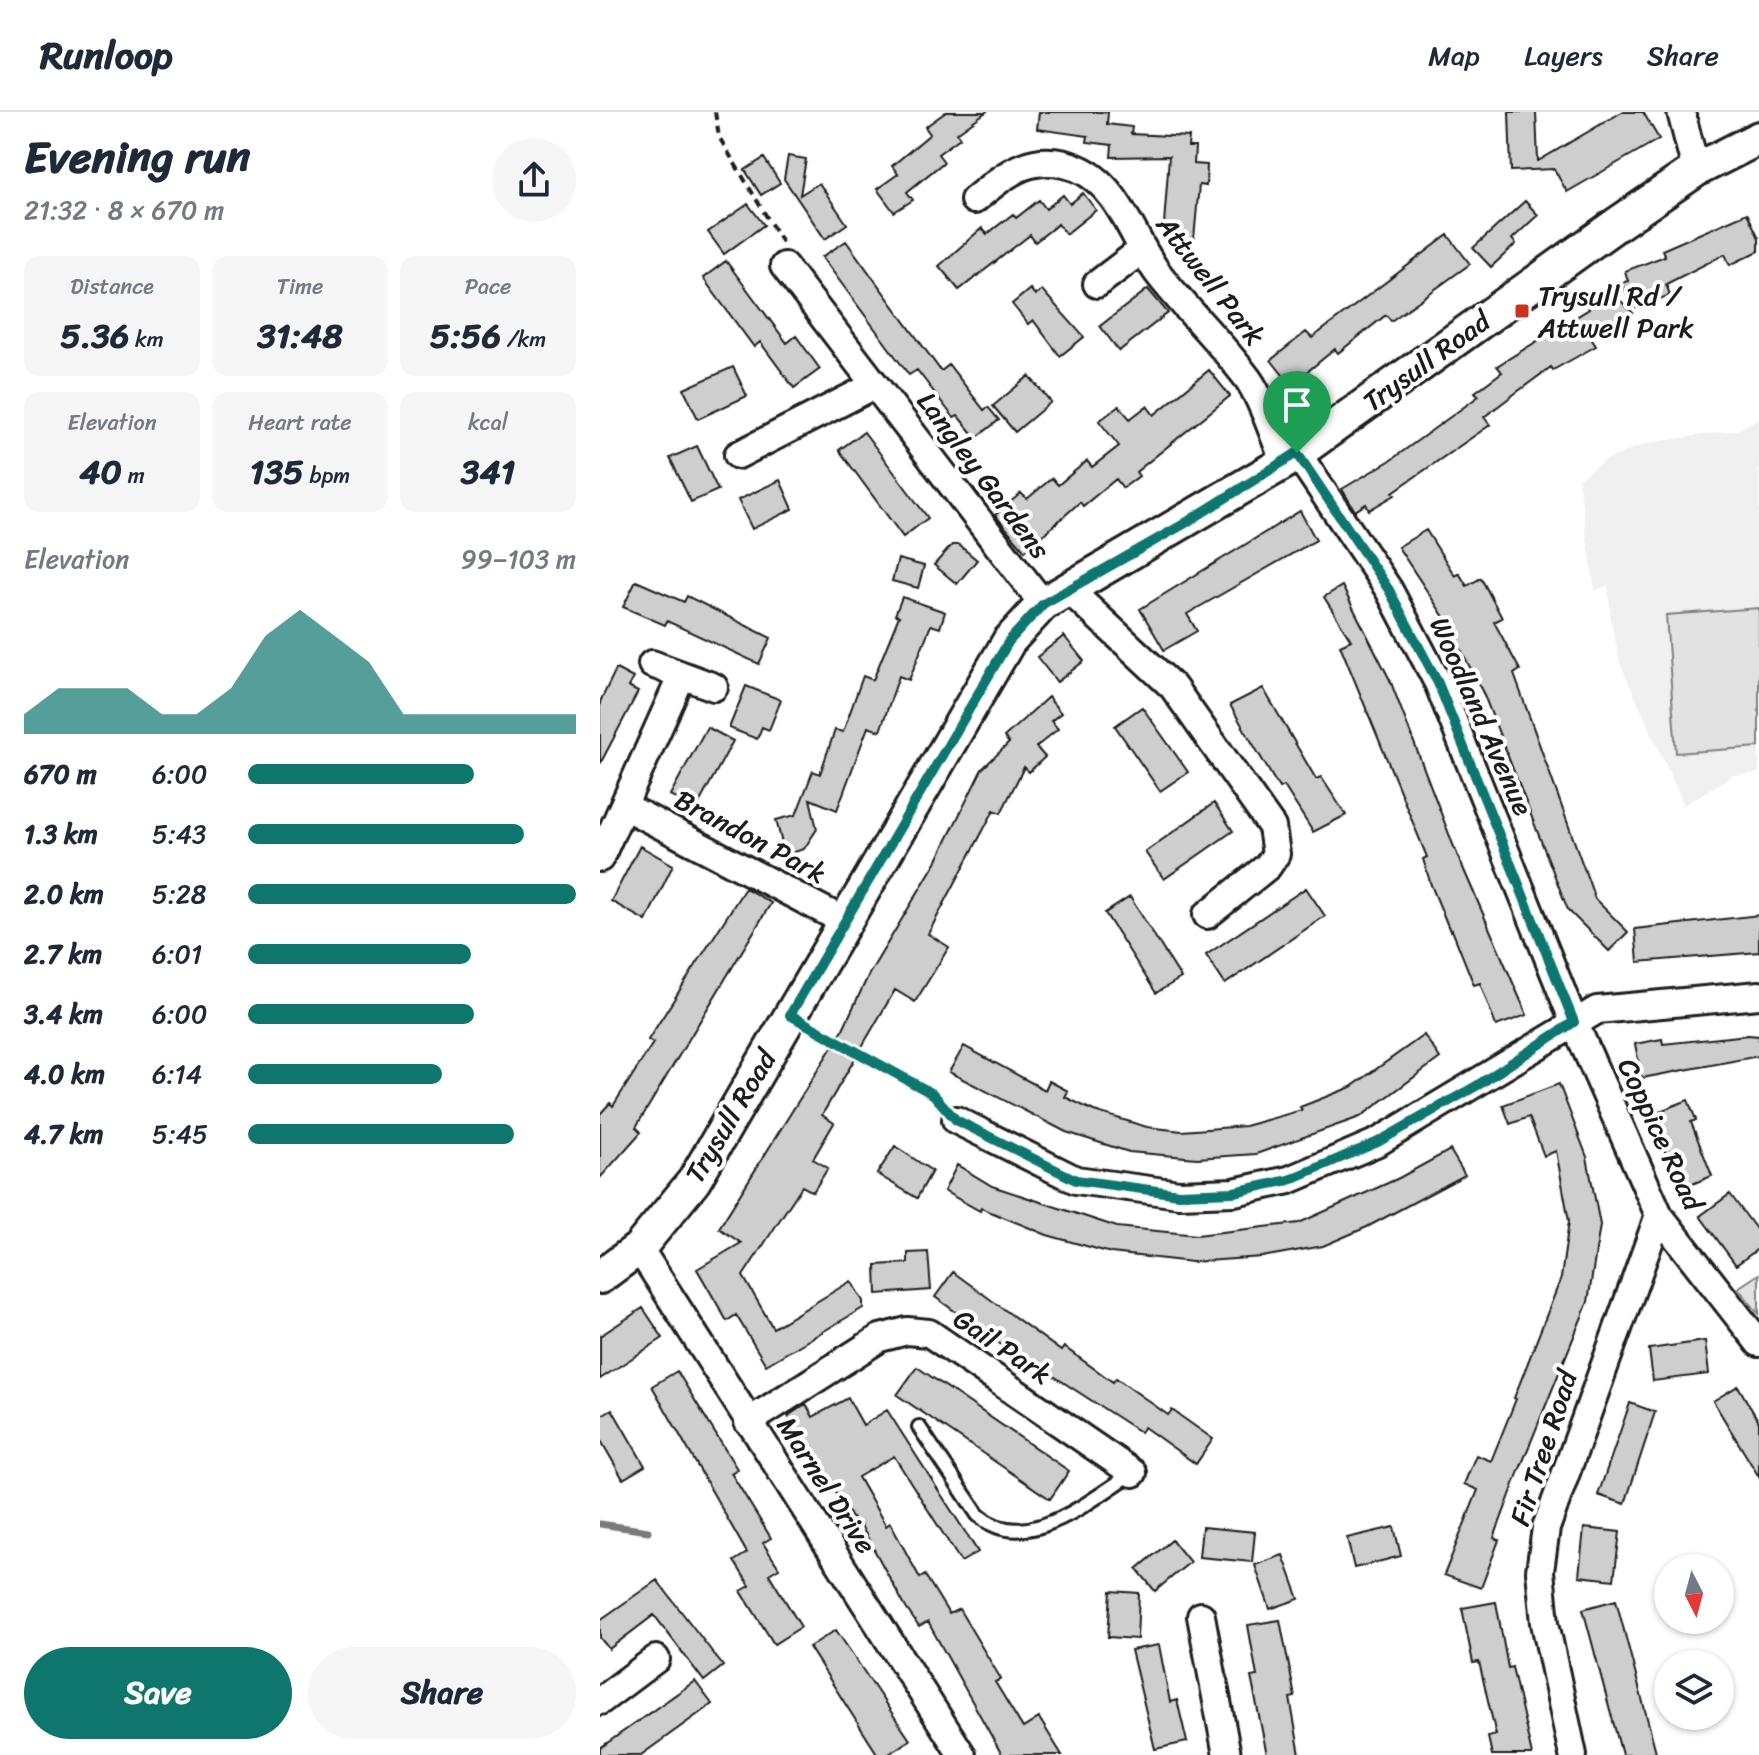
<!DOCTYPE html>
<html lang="en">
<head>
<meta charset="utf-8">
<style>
  :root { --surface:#fff; --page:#f6f6f7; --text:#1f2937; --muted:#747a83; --line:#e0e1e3; --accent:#0f766e }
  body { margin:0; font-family:Sriracha,sans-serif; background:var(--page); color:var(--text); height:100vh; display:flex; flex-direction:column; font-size:30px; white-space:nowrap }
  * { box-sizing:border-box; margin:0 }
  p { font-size:26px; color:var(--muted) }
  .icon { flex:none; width:44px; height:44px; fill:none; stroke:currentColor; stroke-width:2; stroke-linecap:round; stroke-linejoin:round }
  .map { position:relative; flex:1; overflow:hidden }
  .side { display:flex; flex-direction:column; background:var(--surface); width:600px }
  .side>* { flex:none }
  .needle { width:52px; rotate:174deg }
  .fabs { position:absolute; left:1054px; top:1442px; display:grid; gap:16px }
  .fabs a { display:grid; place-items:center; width:80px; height:80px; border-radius:50%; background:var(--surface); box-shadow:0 2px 6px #0004; font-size:40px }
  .pin { position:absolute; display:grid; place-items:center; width:68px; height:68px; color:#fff; margin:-82px -34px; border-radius:50% 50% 50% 0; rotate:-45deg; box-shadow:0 0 8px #0007 }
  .pin .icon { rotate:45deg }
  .round { display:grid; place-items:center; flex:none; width:84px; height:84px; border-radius:42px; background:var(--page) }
  .head { display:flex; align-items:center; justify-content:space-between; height:136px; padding:0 24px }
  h1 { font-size:44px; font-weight:700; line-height:60px }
  .stats { display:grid; grid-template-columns:repeat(3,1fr); gap:12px; height:136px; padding:8px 24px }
  .stats div { display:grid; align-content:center; border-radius:16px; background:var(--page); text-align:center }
  .stats b { font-size:34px; font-weight:700 }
  .stats small { font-size:22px; font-weight:400 }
  .stats p { font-size:22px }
  .chart { height:224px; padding:16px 24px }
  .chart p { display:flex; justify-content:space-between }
  .chart svg { width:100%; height:144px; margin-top:8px; fill:var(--accent); opacity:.7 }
  .primary-button { display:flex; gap:16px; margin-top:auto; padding:16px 24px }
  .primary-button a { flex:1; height:92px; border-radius:48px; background:var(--accent); color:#fff; font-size:32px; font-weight:700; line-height:92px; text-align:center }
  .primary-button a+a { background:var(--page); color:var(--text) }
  ul { padding:0 24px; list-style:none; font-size:26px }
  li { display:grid; grid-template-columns:128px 96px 1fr; align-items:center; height:60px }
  li i { height:20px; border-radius:10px; background:var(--accent) }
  header { display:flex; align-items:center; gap:48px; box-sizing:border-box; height:112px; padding:0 40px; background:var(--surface); border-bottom:2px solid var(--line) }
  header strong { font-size:38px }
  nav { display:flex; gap:44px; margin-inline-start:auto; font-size:28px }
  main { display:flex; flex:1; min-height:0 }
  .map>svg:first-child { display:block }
  .built { fill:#f0f0f0 }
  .green { fill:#e2e2e2; stroke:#7f7f7f; stroke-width:2 }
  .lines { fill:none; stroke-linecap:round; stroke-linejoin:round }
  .stream { stroke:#7a7a7a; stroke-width:7 }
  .building { fill:#cecece; stroke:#1c1c1c; stroke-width:2 }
  .service-casing { stroke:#1c1c1c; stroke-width:18 }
  .minor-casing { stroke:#1c1c1c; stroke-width:32 }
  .tertiary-casing { stroke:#1c1c1c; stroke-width:38 }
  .path { stroke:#1c1c1c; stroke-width:4; stroke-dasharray:8 6; stroke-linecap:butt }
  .service { stroke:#fff; stroke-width:12 }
  .minor { stroke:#fff; stroke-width:26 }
  .tertiary { stroke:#fff; stroke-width:32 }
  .route-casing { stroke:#fff; stroke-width:16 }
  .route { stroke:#0f766e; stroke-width:10 }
  .poi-dot { fill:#c8321e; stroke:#fff; stroke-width:3 }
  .labels { text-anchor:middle; stroke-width:8; stroke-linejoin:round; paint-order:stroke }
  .street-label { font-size:28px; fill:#1c1c1c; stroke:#fff }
  .poi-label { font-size:28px; fill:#1c1c1c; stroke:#fff; text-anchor:start }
</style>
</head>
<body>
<header>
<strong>Runloop</strong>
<nav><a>Map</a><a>Layers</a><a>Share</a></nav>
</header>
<main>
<section class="side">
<div class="head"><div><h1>Evening run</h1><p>21:32 · 8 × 670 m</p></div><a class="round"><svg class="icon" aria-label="share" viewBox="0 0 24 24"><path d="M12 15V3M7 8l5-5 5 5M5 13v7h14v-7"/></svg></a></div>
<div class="stats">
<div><p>Distance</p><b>5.36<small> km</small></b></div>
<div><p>Time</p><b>31:48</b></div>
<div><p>Pace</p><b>5:56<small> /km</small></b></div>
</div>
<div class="stats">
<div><p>Elevation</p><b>40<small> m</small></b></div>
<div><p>Heart rate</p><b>135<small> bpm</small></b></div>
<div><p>kcal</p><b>341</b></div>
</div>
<div class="chart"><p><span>Elevation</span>99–103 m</p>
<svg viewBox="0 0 160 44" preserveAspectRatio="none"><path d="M0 44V38L10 30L20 30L30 30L40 38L50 38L60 30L70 14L80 6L90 14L100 22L110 38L120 38L130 38L140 38L150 38L160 38V44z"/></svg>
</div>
<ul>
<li><b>670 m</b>6:00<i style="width:69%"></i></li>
<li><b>1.3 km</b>5:43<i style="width:84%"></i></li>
<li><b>2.0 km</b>5:28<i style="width:100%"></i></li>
<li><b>2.7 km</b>6:01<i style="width:68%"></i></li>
<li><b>3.4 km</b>6:00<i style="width:69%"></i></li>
<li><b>4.0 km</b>6:14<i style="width:59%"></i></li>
<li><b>4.7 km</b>5:45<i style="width:81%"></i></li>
</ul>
<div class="primary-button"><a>Save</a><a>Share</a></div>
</section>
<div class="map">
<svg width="1159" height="1643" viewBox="0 0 1159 1643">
  <rect width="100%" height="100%" fill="#fff"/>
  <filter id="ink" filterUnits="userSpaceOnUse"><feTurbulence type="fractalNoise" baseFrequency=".0125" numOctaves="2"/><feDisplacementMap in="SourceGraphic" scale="16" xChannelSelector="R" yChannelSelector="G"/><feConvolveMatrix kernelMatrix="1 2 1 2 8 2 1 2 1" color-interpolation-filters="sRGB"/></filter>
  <g filter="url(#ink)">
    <path class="built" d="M1159 306V661L1133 663 1084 693 1020 551 1011 509 1008 473 995 479 978 366 1004 349 1047 331 1137 318Z"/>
    <path class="green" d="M1159 496V635L1076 641 1066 503Z
      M1159 1162V1202L1138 1176Z"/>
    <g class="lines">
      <path class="stream" d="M0 1412 48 1419"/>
    </g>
    <path class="building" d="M346 0H386L357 21 360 26 338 42 344 50 307 80 313 88 294 100 277 77 298 62 292 54 330 22 325 15Z
      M439 0H508L507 12 532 15 531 22 589 25 588 35H595L594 52 607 53 606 74 599 73 594 127 563 126 569 44 511 45 512 33 487 30 488 24 437 17Z
      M909 0H936L938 49 1022 0H1043L1059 27 967 80 954 57 911 59Z
      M188 44 206 47 200 83 219 71 247 112 225 127 184 67Z
      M164 46 180 71 161 83 145 58Z
      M483 81 496 98 466 122 458 112 435 130 430 123 359 178 339 154 382 116 387 122 413 102 416 106 439 88 446 97 463 83 470 92Z
      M925 89 938 103 912 127 916 132 891 155 873 136Z
      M148 92 164 113 124 142 108 120Z
      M1147 101 1159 126V139L1130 153 1125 142 1066 172 1070 183 1036 196 1021 171 1028 169 1025 159 1065 144 1062 138Z
      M848 123 870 152 791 209 786 203 738 241 735 237 691 273 671 248 706 220 712 226Z
      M246 129 341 259 349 253 384 298 388 295 399 308 376 326 358 304 354 306 317 258 309 263 222 145Z
      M126 149 187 231 196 224 220 257 194 276 160 230 154 235 103 166Z
      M1008 176 1033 201 1008 210 989 223 996 234 953 258 951 255 913 283 884 305 890 313 793 380 795 383 769 398 766 392 755 399 742 377 791 348 879 284 875 280 902 260 897 254 989 197 984 184Z
      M430 177 435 183 442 178 484 225 460 244 433 208 428 212 412 192Z
      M548 177 568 201 519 239 500 214Z
      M133 255 147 284 98 307 84 277Z
      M609 258 630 284 536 360 539 364 523 376 516 367 483 394 480 390 425 439 395 403 421 381 427 387 452 366 458 373 487 349 492 355 519 334 499 309 519 294 530 307 547 294 554 303Z
      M429 264 451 290 415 320 393 294Z
      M264 320 328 406 303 425 239 338Z
      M97 334 118 378 91 390 70 346Z
      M180 368 193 397 152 417 138 388Z
      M700 399 716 428 587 502 597 519 564 538 540 497Z
      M826 418 855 464 859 461 867 474 881 466 902 506 894 510 920 558 914 562 995 787 1028 820 1009 839 968 798 884 583 846 508 798 435Z
      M352 433H359L377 448 357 472 334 453Z
      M298 447 324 454 318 476 292 469Z
      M36 469 84 490 87 484 171 526 159 552 67 509 65 513 23 495Z
      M742 474 790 568 854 735 927 903 896 914 880 871 874 873 852 818 850 819 831 773 823 747 827 745 740 533 751 528 724 485Z
      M302 485 345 500 340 516 331 513 309 568 299 564 280 619 268 615 237 698 210 687 217 717 204 737 185 743 176 708 196 703 213 659 220 662 235 618 243 620 263 564 273 568 299 504 295 503Z
      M464 524 484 549 457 570 437 545Z
      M16 557 33 566 28 575 38 580 0 652V590Z
      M146 574 181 588 169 618 162 615 157 627 129 616Z
      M663 576 716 667 721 665 746 703 713 720 684 674 679 676 630 593Z
      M448 585 461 601 451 609 458 617 436 635 445 645 429 660 424 655 401 701 394 698 328 822 349 835 315 890 295 878 222 1003 234 1011 213 1047 228 1056 213 1080 202 1074 143 1164 173 1216 251 1169 263 1189V1196L166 1253 136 1203 127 1209 97 1157 141 1131 119 1116 242 919 269 862 336 750 382 657 409 631 404 625Z
      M542 595 588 660 560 679 515 614Z
      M107 615 133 629 96 697 70 683Z
      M614 691 633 719 564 767 545 740Z
      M40 734 73 753 46 809 11 789Z
      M145 776 171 791 36 1015 41 1020 0 1066V1002L10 991 13 994 53 931 48 928Z
      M706 776 725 804 625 872 606 843Z
      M530 785 581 866 556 881 505 801Z
      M1159 803V840L1038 850 1035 817Z
      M824 923 840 946 760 1005 656 1042 597 1046 529 1040 466 1020 349 960 364 934 445 978 449 969 468 979 465 985 494 999 547 1015 582 1019 645 1014 702 998 700 995 751 975Z
      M1148 923 1159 924V944L1042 966 1035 932 1062 927 1063 932Z
      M959 972 987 1045 1000 1113 988 1190 919 1359 894 1426 899 1428 881 1476 844 1463 878 1378 864 1372 876 1343 891 1349 916 1287 914 1286 961 1166 969 1109 956 1039 944 1044 929 1005 910 1012 903 993Z
      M1088 988 1096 1008 1091 1010 1112 1064 1080 1077 1063 1035 1069 1032 1057 1000Z
      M295 1034 332 1059 317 1086 277 1062Z
      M850 1038 865 1063 767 1115 723 1134 662 1145 592 1150 511 1141 447 1123 381 1096 380 1099 344 1079 357 1053 392 1074 517 1115 597 1123 699 1111 799 1066Z
      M1130 1082 1159 1121V1136L1136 1153 1100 1104Z
      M328 1140 331 1178 277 1182 276 1153 308 1151V1141Z
      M353 1160 461 1239 464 1235 513 1270 516 1266 568 1303 572 1298 613 1327 596 1352 544 1315 540 1320 435 1252 432 1255 335 1185Z
      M43 1196 63 1226 0 1267V1224Z
      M1105 1229 1109 1262 1053 1269 1049 1237Z
      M317 1255 469 1359 450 1387 297 1283Z
      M77 1259 137 1357 131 1361 171 1426 163 1431 179 1456 169 1462 201 1515 174 1532 141 1479 150 1474 134 1449 147 1441 52 1274Z
      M1138 1274 1159 1310V1365L1113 1289Z
      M248 1286 263 1313 287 1298 378 1440 361 1450 294 1344 258 1365 286 1414 290 1411 320 1466 325 1463 349 1502 359 1497 401 1567 395 1570 423 1616 439 1606 462 1643H402L328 1510 319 1515 306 1496 260 1412 257 1414 188 1304 206 1292 213 1305Z
      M1030 1291 1055 1300 1025 1392 998 1383Z
      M12 1297 45 1354 23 1367 0 1327V1304Z
      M602 1415 655 1420 652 1450 599 1445Z
      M794 1415 801 1444 754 1456 747 1426Z
      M984 1416 1020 1420 1014 1468 979 1464Z
      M572 1428 590 1450 555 1479 537 1457Z
      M683 1443 699 1487 670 1497 655 1453Z
      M57 1468 123 1554 104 1569 54 1503 9 1537 0 1526V1508Z
      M511 1479 539 1481 537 1527 508 1525Z
      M1016 1488 1056 1640 1046 1643H1022L983 1497Z
      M896 1490 908 1556 912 1555 932 1643H892L888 1625 896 1623 879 1550 873 1551 862 1496Z
      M680 1508 695 1585 690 1586 700 1643H667L651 1565 657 1564 648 1513Z
      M236 1518 310 1628 287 1643H278L209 1535Z
      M559 1533 570 1590 577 1588 587 1630 555 1637 531 1538Z
      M95 1569 112 1592 41 1643H0V1636Z"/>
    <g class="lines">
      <defs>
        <path id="service" d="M319 1315 378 1403C426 1445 491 1387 533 1361"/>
        <path id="minor" d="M1081 0 1096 58
          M374 88C406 62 432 38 477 56 519 73 532 126 557 160 585 197 620 229 648 267 664 290 673 324 685 350
          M184 154 443 492
          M497 172 543 137
          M697 341 789 478 838 571 974 910 1059 1103 1159 1231
          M138 343 275 273
          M467 476 573 575 672 715 676 742 668 754 607 803
          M52 552 114 575
          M24 694 248 811
          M0 746 82 563
          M356 1008 476 1068 579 1082 634 1080 689 1068 778 1030 997 898 1159 883
          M39 1136 362 1643
          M148 1310 280 1226 307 1219 329 1221 533 1361
          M601 1504 627 1643
          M0 1589 56 1547
          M973 1643 945 1511 940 1459 946 1416 1059 1103"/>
        <path id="tertiary" d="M0 1165 39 1136 94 1069 409 529 443 492 685 350 1017 112 1096 58 1159 26"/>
      </defs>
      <use href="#service" class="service-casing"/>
      <use href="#minor" class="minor-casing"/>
      <use href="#tertiary" class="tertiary-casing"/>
      <path class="path" d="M115 0 119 25 183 132
        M214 916 333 982 340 990"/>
      <use href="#service" class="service"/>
      <use href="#minor" class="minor"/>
      <use href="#tertiary" class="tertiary"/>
    </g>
  </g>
  <g class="lines" filter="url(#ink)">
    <defs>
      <path id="route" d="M697 341 789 478 838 571 974 910 878 973 778 1030 689 1068 634 1080 579 1082 476 1068 356 1008 333 982 190 903 409 529 443 492 584 412Z"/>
    </defs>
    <use href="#route" class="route-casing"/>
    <use href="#route" class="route"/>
  </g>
  <rect class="poi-dot" x="914" y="191" width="16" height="16" rx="4"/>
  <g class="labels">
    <g class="street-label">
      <text transform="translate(611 168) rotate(52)" y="10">Attwell Park</text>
      <text transform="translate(826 249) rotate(-36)" y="10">Trysull Road</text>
      <text transform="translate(384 363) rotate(53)" y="10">Langley Gardens</text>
      <text transform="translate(882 604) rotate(66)" y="10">Woodland Avenue</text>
      <text transform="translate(151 724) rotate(28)" y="10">Brandon Park</text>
      <text transform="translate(130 1004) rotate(-59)" y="10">Trysull Road</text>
      <text transform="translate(1061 1022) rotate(65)" y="10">Coppice Road</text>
      <text transform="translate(403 1234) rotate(34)" y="10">Gail Park</text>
      <text transform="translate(943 1336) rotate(-72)" y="10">Fir Tree Road</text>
      <text transform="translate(227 1373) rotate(57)" y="10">Marnel Drive</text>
    </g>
    <g class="poi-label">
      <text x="938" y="193">Trysull Rd /<tspan x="938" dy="32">Attwell Park</tspan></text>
    </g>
  </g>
</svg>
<div class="fabs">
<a><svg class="needle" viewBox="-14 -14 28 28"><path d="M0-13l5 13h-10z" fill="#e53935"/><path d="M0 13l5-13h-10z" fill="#747a83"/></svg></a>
<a><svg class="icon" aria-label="layers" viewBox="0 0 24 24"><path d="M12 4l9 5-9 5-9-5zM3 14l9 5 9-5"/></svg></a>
</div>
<div class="pin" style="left:697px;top:341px;background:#1e9e55"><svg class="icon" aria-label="arrive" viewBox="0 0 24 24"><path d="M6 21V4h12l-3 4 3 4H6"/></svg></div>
</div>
</main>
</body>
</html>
